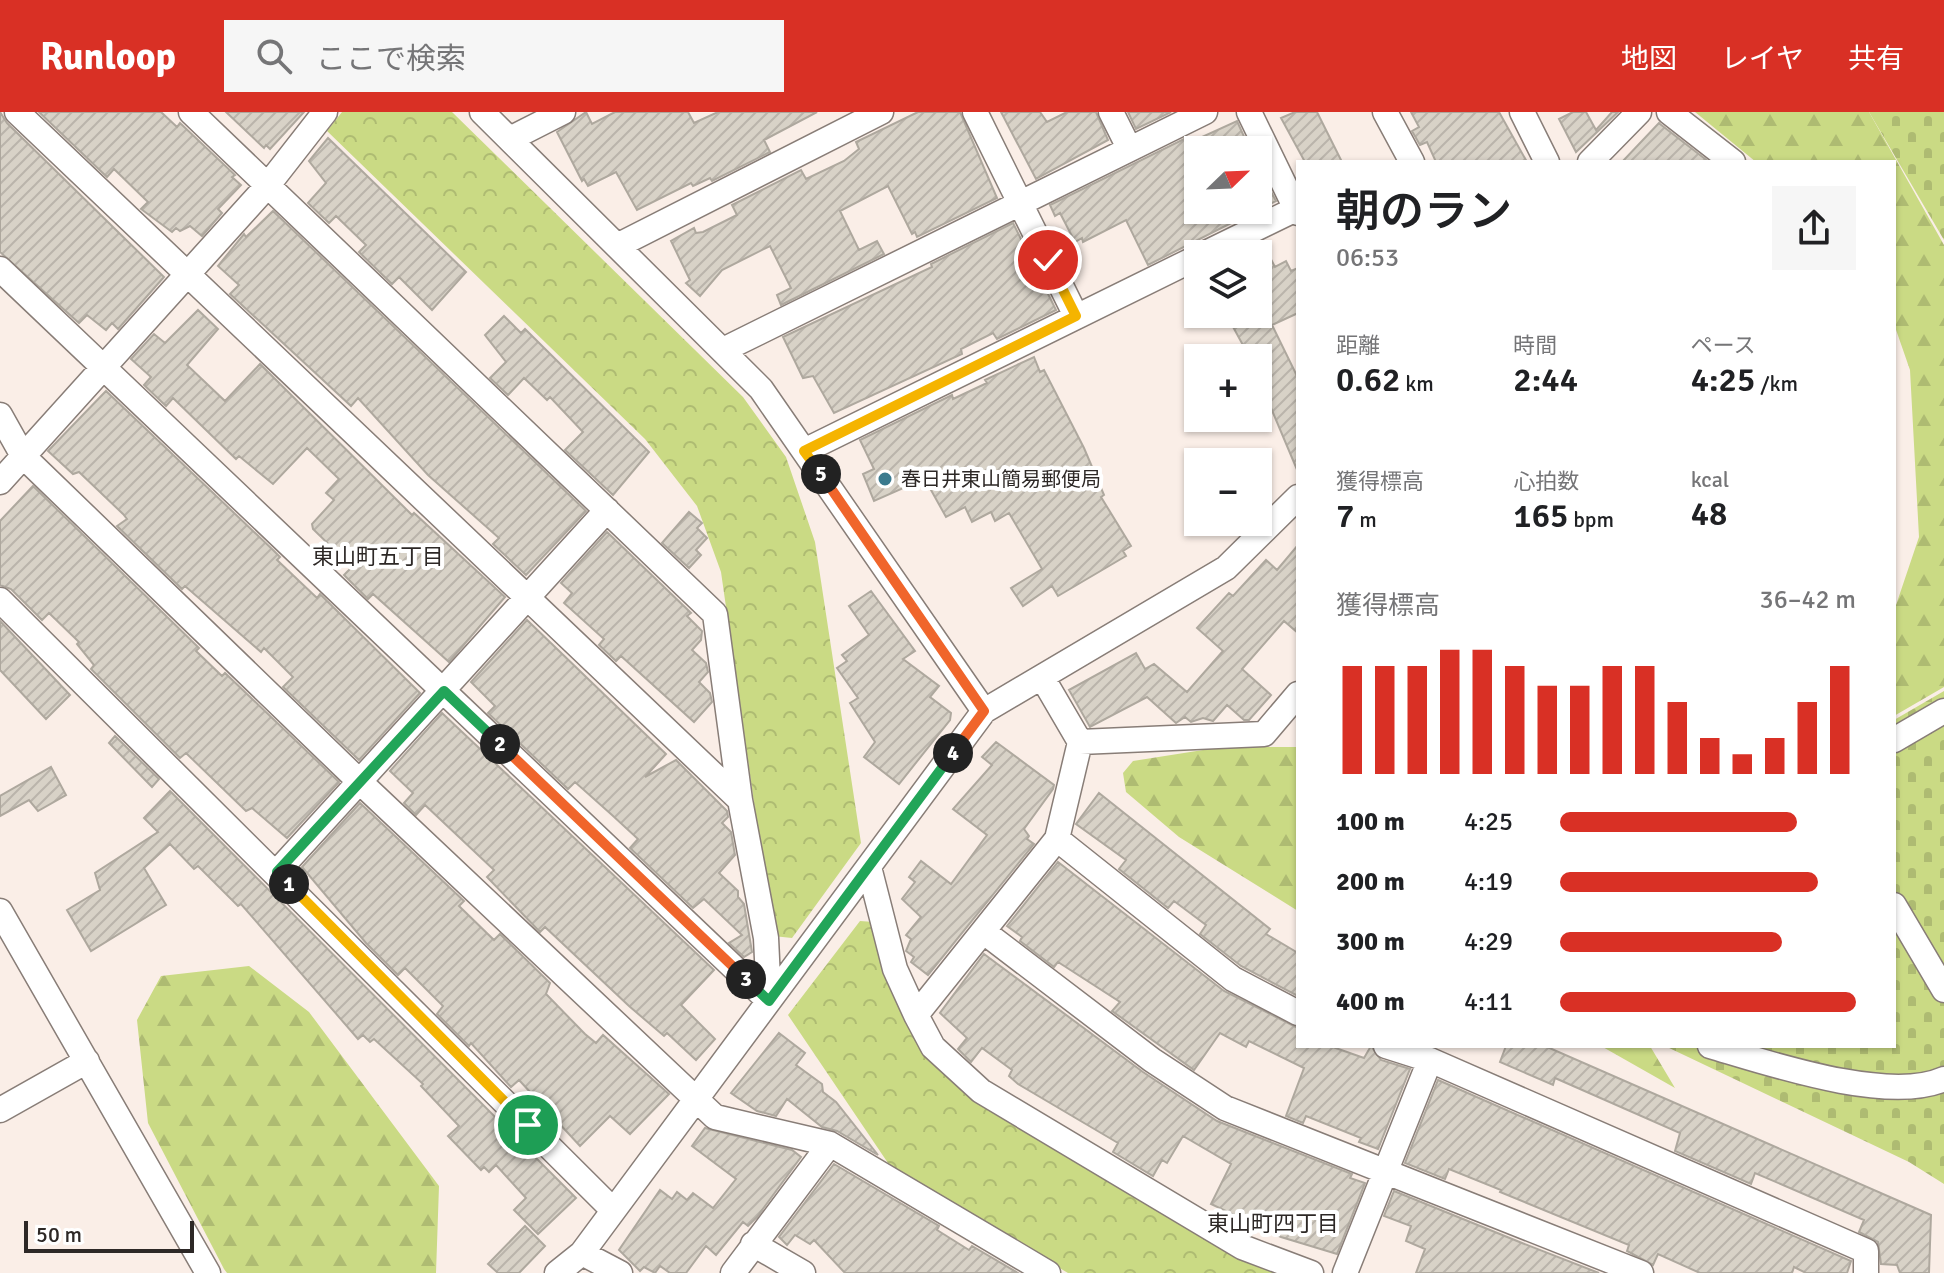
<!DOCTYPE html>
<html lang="ja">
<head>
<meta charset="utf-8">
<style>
  :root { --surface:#fff; --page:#f6f6f6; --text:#202124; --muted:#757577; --accent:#d93025 }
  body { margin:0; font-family:Signika,"Noto Sans JP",sans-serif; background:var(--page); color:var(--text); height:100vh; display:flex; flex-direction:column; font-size:30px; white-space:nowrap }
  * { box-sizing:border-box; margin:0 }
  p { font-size:26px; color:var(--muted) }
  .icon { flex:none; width:44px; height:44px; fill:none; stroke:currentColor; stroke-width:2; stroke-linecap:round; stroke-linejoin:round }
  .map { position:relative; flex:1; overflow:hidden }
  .panel { position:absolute; left:1296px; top:48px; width:600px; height:888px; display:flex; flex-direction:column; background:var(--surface); border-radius:0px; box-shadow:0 2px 6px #0004 }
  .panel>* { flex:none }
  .needle { width:52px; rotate:67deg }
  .controls { position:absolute; left:1184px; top:24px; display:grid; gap:16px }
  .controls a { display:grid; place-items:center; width:88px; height:88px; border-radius:0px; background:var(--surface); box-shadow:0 2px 6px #0004; font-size:40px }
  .scale { position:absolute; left:24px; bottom:20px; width:170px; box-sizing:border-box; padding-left:8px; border:4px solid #2d2826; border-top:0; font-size:22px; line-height:28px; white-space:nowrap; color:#2d2826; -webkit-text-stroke:6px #fff; paint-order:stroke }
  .pin { position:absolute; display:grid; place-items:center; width:68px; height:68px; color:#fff; margin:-34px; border:4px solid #fff; border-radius:50%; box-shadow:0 2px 8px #0007 }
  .km { position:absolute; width:40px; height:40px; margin:-20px; border-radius:50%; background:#222; color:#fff; font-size:22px; line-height:40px; text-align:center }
  .round { display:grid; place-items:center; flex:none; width:84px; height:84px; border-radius:0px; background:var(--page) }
  .head { display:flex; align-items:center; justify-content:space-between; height:136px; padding:0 40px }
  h1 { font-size:44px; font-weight:600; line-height:60px }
  .metrics { display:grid; grid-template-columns:repeat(3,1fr); gap:12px; height:136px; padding:8px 40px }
  .metrics div { display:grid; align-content:center }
  .metrics b { font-size:34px; font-weight:600 }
  .metrics small { font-size:22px; font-weight:400 }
  .metrics p { font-size:22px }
  .chart { height:224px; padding:16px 40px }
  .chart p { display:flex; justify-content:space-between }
  .chart svg { width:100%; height:144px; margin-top:8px; stroke:var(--accent); stroke-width:6 }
  ul { padding:0 40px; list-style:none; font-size:26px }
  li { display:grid; grid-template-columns:128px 96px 1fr; align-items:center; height:60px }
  li i { height:20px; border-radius:10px; background:var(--accent) }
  header { display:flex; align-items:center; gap:48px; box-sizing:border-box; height:112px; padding:0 40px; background:var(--accent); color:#fff }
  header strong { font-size:38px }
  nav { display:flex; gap:44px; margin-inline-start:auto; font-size:28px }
  .search { width:560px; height:72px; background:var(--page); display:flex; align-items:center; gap:20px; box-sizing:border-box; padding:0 28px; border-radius:0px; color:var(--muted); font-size:30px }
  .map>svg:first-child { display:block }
  .forest { fill:url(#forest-firs) }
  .cemetery { fill:url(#cemetery-stones) }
  .park { fill:url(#park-crowns) }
  .building { fill:url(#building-hatch); stroke:#aea89e; stroke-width:2 }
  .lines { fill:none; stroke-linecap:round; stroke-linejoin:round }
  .minor-casing { stroke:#887d77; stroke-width:27 }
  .minor { stroke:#fff; stroke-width:24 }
  .split-1-casing { stroke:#fff; stroke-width:16 }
  .split-2-casing { stroke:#fff; stroke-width:16 }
  .split-3-casing { stroke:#fff; stroke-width:16 }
  .split-4-casing { stroke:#fff; stroke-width:16 }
  .split-5-casing { stroke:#fff; stroke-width:16 }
  .split-6-casing { stroke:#fff; stroke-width:16 }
  .split-1 { stroke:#f5b400; stroke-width:10 }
  .split-2 { stroke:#22a559; stroke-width:10 }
  .split-3 { stroke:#f0652b; stroke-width:10 }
  .split-4 { stroke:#22a559; stroke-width:10 }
  .split-5 { stroke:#f0652b; stroke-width:10 }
  .split-6 { stroke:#f5b400; stroke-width:10 }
  .poi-dot { fill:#3a7a8e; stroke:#fff; stroke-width:3 }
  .labels { text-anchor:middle; stroke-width:8; stroke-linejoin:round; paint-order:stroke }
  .poi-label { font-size:20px; fill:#2d2826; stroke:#fff; text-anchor:start }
  .neighbourhood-label { font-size:22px; fill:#2d2826; stroke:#fff }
</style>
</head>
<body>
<header>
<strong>Runloop</strong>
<div class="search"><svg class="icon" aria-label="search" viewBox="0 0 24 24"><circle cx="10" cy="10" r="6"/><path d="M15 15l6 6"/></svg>ここで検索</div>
<nav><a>地図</a><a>レイヤ</a><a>共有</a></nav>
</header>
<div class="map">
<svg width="1944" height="1161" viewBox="0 0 1944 1161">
  <defs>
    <pattern id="forest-firs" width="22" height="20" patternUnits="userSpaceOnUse" patternTransform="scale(2)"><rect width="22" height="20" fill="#cada84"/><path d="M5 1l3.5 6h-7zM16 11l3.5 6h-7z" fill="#aebb72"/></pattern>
    <pattern id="cemetery-stones" width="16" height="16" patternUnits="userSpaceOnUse" patternTransform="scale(2)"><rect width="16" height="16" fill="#cada84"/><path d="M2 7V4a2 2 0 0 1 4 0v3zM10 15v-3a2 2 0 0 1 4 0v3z" fill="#aebb72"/></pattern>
    <pattern id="park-crowns" width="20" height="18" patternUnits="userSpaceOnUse" patternTransform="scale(2)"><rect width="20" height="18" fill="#cada84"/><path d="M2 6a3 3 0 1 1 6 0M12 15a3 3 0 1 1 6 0" fill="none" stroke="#aebb72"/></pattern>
    <pattern id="building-hatch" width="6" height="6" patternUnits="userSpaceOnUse" patternTransform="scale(2)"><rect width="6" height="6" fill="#d8d2c7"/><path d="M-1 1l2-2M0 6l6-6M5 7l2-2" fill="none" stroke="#bab4ab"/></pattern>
  </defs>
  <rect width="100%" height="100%" fill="#faeee7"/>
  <path class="forest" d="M1695 0H1869L1944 133V575L1894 604V499L1919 425 1910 258 1894 212V50H1756Z
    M1222 635H1298V799L1179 725 1126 680 1123 661 1133 649Z
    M249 854 309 900 439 1074 436 1161H227L224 1157 148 1011 137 908 161 864Z
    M1601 934H1650L1675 976Z"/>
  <path class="cemetery" d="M1869 0H1944V128Z
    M1944 579V1072L1909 1050 1665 934H1894V608Z"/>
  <path class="park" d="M342 0H452L743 285 786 345 815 430 861 731 792 826 773 824 721 460 697 394 645 327 327 19Z
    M860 809 874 810C891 884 909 933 969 982L1282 1161H1068L892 1057 788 903Z"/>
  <path class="building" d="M0 0 7 11 164 165 118 217 112 211 106 218 87 203 79 211 0 140Z
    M39 0H161L177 15 180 11 235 63 232 65 241 73 218 97 222 101 202 124 190 114 180 119 176 116 172 120 141 97 148 90 114 57 107 65Z
    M226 0H304L270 37 266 33 264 36Z
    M586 0 592 12 615 0H688L694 11 718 0H817L764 28 770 40 712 69 710 66 693 74 691 71 637 98 616 60 588 74 584 67 582 69 557 20Z
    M918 0H960L997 86 917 125 915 120 912 122 888 74 840 99 859 138 877 129 884 142 781 193 777 183 791 176 770 134 722 158 700 184 686 171 690 168 671 129 694 116 696 121 703 120 737 103 732 93 801 58 806 67 844 49 859 37 856 30Z
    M1001 0H1040L1047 10 1067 0H1096L1108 28 1036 67Z
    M1128 0H1171L1136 17Z
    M1295 0H1317L1342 50H1305L1281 6Z
    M1411 0H1499L1527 50H1436L1427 30 1420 33 1412 19 1419 15Z
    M1573 0H1586L1596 18 1612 0H1618L1576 40 1559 7Z
    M1237 9 1250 38H1198V98H1257L1148 153 1126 108 1083 130 1082 126 1075 130 1060 101 1055 104 1050 93 1186 26 1189 31Z
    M1659 11 1660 12 1709 50H1622Z
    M328 26 466 160 432 198 399 165 392 172 359 140 366 133 336 104 329 111 308 91 326 71 309 49Z
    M1267 72 1276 89 1258 98V77Z
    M273 99 586 399 526 463 493 432 499 426 428 363 358 286 351 294 230 182 239 173 218 154 244 122 246 125Z
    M1013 111 1056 198 997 227 993 221 961 237 962 242 834 301 813 264 803 266 783 225 932 155 931 152Z
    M1262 130 1275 155 1286 149 1291 159 1298 156V201L1272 213 1298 266V360L1260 270 1258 246H1250L1226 202H1258V142L1241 140Z
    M198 198 218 217 187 253 225 289 260 252 412 403 414 401 505 485 449 550 373 482 368 487 344 463 352 455 313 417 312 412 334 388 326 381 339 367 307 336 273 372 239 344 236 347 173 286 166 294 144 273 151 265 131 247 154 222 165 231Z
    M504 204 521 221 525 217 649 340 613 383 565 338 583 320 550 285 547 288 524 266 508 283 490 266 506 250 485 223Z
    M1034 245 1040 260 1044 258 1084 336 1104 383 1101 385 1131 434 1123 439 1126 444 1058 484 1052 474 1023 494 1011 476 1042 457 1009 401 995 409 991 400 972 410 965 395 946 405 926 369 920 372 919 369 874 389 863 362 874 357 860 328 952 283 953 287 987 271 985 268Z
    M106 279 273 438 280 445 277 448 317 486 320 482 420 581 359 648 283 575 293 565 264 536 261 540 185 474 182 477 117 414 127 407 123 402 79 360 73 362 48 339Z
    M33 374 199 536 196 539 222 564 225 561 339 670 287 726 252 696 246 699 186 641 180 646 91 557 94 553 77 532 79 530 49 501 42 508 11 477 0 473V409Z
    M689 400 702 411 697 416 707 426 696 438 701 443 689 456 662 431Z
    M607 420 691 501 687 504 702 519 701 528 692 538 706 551 708 560 699 570 710 581 712 590 694 610 621 544 616 549 599 533 604 527 564 491 572 481 561 471Z
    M1298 433V521L1284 509 1242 557 1271 583 1249 608H1244L1227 593 1213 609 1203 606 1191 610 1185 605 1176 611 1147 585 1090 615 1069 578 1136 541 1145 557 1154 552 1187 580 1223 539 1197 516 1229 481 1233 484 1266 448 1277 458Z
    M871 479 915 539 903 547 939 574 930 585 951 601 950 608 899 672 864 645 875 630 850 591 858 586 837 556 847 549 842 543 869 523 849 494Z
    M527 508 666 642 645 665 676 648 727 699 728 705 722 711 731 720 735 743 719 761 738 779V785L744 792 752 840 744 845 729 831 742 823 704 787 693 796 630 736 638 727 612 703 575 670 568 677 488 601 495 594 471 570Z
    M0 509 70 583 46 607 0 558Z
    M442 601 714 858 681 893 715 927 696 948 667 921 664 924 629 894 545 815 540 820 487 765 494 758 425 693 416 703 404 691 413 681 390 659Z
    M115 624 159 667 152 675 109 631Z
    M996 630 1054 673 1053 677 1024 717 1029 724 1027 727 1034 732 928 863 911 850 914 845 906 839 911 827 906 823 921 805 902 787 915 770 909 765 921 749 951 772 987 723 953 697 992 653 982 645Z
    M51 655 66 683 38 699 29 688 0 704V684Z
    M170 679 576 1086 538 1122 514 1098 526 1086 496 1053 489 1060 484 1055 481 1058 448 1024 459 1014 421 974 423 972 374 927 370 930 363 923 358 927 241 792 238 794 198 754 194 757 170 732 144 756 166 793 91 839 67 798 100 778 95 761 158 720 144 706Z
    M1099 681 1270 817 1266 822 1298 841V884L1241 854 1200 822 1206 813 1174 789 1168 796 1119 757 1126 748 1076 712Z
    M360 691 464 789 459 794 494 828 500 822 550 871 546 882 585 922 596 931 603 923 669 982 630 1022 610 1004 580 1034 519 968 511 975 471 931 469 934 437 902 443 894 405 856 398 863 366 831 302 755Z
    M1058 750 1224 879 1298 916V934H1330L1364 946 1371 934 1381 948 1410 957 1378 1037 1359 1030 1361 1026 1306 1004 1303 1011 1286 1004 1304 956 1249 929 1246 935 1220 921 1194 958 1112 899 1120 890 1058 850 1054 855 1020 829 1022 825 1007 814Z
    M984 842 1143 960 1217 1009 1352 1062 1350 1066 1365 1071 1337 1142 1281 1125 1211 1092 1231 1052 1183 1024 1167 1051 1162 1048 1153 1064 1113 1040 1118 1031 1018 972 1009 964 1012 958 982 936 971 950 958 937 967 926 940 901Z
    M779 921 805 941 796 953 822 972 823 980 836 990 878 1043 837 1019 822 1015 787 987 776 1004 757 999 731 981Z
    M1506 934H1545L1931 1103 1929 1161H1900L1897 1153 1881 1152 1878 1130 1859 1120 1864 1108 1755 1061 1751 1072 1675 1039 1680 1021 1555 966 1553 973 1500 950Z
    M1438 968 1851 1149 1847 1161H1806L1794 1155 1792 1161H1700L1658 1142 1653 1153 1627 1139 1629 1133 1500 1080 1501 1078 1449 1057 1445 1067 1405 1051Z
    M705 1016 792 1038 801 1045 757 1105 748 1114 743 1110 716 1143 706 1134 686 1161H670L660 1154 655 1161 644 1155 640 1159 619 1138 660 1078 672 1087 677 1080 687 1088 693 1081 713 1096 736 1067 692 1034Z
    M834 1052 939 1114 937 1118 969 1138 972 1134 1018 1161H845L814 1128 810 1132 795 1123 787 1133 779 1125Z
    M1394 1079 1522 1131 1599 1161H1416L1425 1137 1406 1129 1411 1114 1384 1104Z
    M525 1114 545 1134 519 1161H498L488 1152Z"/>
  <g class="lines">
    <defs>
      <path id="minor" d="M17 0 740 688
        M191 0 715 502 740 688 766 826 769 889
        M482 0 761 277 984 599
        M975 0 1076 204
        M1111 0 1129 36
        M1249 0 1298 101
        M1385 0 1412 50
        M1522 0 1547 50
        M1669 0 1733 50
        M510 27 563 0
        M1590 50 1639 0
        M619 133 881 0
        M1204 142 1296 97
        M0 157 769 889
        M723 238 1205 0
        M0 303 23 344 360 670 715 1005 830 1032 1048 1161
        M804 339 1198 145
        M0 370 268 73 325 0
        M0 488 612 1097
        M1894 628 1944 599
        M1080 630 1264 622 1298 582
        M1057 727 1233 867 1298 901
        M869 755 895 857 916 903 933 935 981 979 1242 1135 1311 1161
        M277 760 607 398
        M1894 793 1944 878
        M0 799 208 1161
        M984 820 1152 948 1225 996 1641 1161
        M916 903 1057 727 1080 630 1042 565
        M1386 934 1430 948 1866 1139V1161
        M1710 934C1768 951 1888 992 1944 967
        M0 998 87 949
        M753 1132 803 1161
        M582 1141 620 1161
        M557 1161 582 1141 984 599 1226 456 1298 385
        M733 1161 830 1032
        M1345 1161 1430 948"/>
    </defs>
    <use href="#minor" class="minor-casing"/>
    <use href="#minor" class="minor"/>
  </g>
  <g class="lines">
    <defs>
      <path id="split-1" d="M289 772 528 1013"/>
      <path id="split-2" d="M289 772 277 760 444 579 500 632"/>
      <path id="split-3" d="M500 632 746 867"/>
      <path id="split-4" d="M746 867 769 889 953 641"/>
      <path id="split-5" d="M821 362 984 599 953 641"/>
      <path id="split-6" d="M821 362 804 339 1076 204 1048 148"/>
    </defs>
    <use href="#split-1" class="split-1-casing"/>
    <use href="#split-2" class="split-2-casing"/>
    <use href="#split-3" class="split-3-casing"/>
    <use href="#split-4" class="split-4-casing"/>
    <use href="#split-5" class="split-5-casing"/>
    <use href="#split-6" class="split-6-casing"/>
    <use href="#split-1" class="split-1"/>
    <use href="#split-2" class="split-2"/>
    <use href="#split-3" class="split-3"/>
    <use href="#split-4" class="split-4"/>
    <use href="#split-5" class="split-5"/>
    <use href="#split-6" class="split-6"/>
  </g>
  <circle class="poi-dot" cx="885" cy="367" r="8"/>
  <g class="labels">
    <g class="poi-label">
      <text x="901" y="374">春日井東山簡易郵便局</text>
    </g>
    <g class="neighbourhood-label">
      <text x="378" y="452">東山町五丁目</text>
      <text x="1273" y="1119">東山町四丁目</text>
    </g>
  </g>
</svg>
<div class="controls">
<a><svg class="needle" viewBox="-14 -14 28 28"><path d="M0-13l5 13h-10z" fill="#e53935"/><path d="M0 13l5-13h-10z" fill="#757577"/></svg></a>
<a><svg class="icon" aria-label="layers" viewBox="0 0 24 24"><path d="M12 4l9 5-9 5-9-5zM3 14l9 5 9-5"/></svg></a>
<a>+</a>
<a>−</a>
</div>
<div class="scale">50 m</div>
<div class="pin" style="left:528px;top:1013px;background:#1e9e55"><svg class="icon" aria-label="arrive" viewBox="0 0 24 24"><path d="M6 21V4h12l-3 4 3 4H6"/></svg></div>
<div class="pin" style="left:1048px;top:148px;background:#d93025"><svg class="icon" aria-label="check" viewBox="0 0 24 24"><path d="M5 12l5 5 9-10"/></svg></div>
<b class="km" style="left:289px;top:772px">1</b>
<b class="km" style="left:500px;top:632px">2</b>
<b class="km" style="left:746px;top:867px">3</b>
<b class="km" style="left:953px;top:641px">4</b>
<b class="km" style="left:821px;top:362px">5</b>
<section class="panel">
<div class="head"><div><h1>朝のラン</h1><p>06:53</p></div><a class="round"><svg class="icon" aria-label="share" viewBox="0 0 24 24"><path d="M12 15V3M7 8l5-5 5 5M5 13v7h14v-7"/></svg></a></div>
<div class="metrics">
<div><p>距離</p><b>0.62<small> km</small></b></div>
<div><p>時間</p><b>2:44</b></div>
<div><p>ペース</p><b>4:25<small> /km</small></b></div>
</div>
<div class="metrics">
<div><p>獲得標高</p><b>7<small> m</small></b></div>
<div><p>心拍数</p><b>165<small> bpm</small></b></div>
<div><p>kcal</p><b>48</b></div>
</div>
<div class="chart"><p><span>獲得標高</span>36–42 m</p>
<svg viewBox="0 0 160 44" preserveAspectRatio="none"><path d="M5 44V11M15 44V11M25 44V11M35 44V6M45 44V6M55 44V11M65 44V17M75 44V17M85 44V11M95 44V11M105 44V22M115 44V33M125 44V38M135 44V33M145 44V22M155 44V11"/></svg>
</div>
<ul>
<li><b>100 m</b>4:25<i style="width:80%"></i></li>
<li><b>200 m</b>4:19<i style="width:87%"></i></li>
<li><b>300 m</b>4:29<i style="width:75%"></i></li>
<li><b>400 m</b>4:11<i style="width:100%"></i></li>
</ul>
</section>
</div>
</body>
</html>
